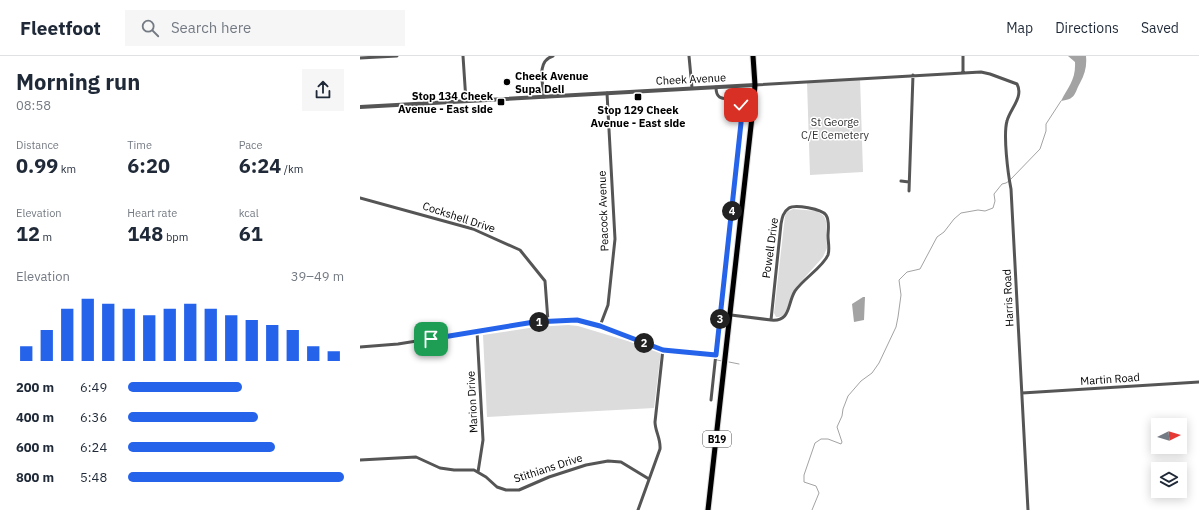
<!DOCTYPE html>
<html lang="en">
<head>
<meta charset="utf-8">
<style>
  :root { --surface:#fff; --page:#f6f6f7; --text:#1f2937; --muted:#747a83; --line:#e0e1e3; --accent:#2563eb }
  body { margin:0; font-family:"IBM Plex Sans",sans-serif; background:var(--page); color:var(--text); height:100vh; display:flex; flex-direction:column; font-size:15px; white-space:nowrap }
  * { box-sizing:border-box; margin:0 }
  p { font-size:13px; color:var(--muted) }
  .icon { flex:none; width:22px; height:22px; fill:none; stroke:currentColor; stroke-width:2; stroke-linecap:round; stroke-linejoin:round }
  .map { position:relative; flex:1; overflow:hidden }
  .side { display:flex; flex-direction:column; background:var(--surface); width:360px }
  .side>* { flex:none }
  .needle { width:26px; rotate:85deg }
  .fabs { position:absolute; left:791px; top:362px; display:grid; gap:8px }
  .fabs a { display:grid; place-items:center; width:36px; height:36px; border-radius:0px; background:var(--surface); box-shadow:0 2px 10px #0003; font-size:20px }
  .pin { position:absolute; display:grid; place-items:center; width:34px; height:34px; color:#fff; margin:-17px; border-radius:8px; box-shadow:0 2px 6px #0006 }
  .km { position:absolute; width:20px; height:20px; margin:-10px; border-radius:50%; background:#222; color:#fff; font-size:11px; line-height:20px; text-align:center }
  .round { display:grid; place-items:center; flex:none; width:42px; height:42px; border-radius:0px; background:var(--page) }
  .headline { display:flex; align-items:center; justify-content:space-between; height:68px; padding:0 16px }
  h1 { font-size:22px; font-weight:800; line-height:30px }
  .stats { display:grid; grid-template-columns:repeat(3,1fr); gap:6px; height:68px; padding:4px 16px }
  .stats div { display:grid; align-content:center }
  .stats b { font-size:20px; font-weight:800 }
  .stats small { font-size:11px; font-weight:400 }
  .stats p { font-size:11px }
  .chart { height:112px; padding:8px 16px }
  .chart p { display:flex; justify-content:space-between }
  .chart svg { width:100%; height:72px; margin-top:4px; stroke:var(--accent); stroke-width:6 }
  ul { padding:0 16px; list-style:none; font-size:13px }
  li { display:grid; grid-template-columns:64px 48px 1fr; align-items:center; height:30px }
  li i { height:10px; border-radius:5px; background:var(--accent) }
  header { display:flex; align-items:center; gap:24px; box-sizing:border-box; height:56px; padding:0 20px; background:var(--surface); border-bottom:1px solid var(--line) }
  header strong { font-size:19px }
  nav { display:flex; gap:22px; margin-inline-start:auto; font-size:14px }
  .search { width:280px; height:36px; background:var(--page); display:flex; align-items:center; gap:10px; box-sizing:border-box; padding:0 14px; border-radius:0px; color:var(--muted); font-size:15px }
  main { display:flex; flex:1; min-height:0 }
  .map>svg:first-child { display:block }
  .green { fill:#dcdcdc }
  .water { fill:#a3a3a3 }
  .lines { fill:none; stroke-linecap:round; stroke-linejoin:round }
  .stream { stroke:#a3a3a3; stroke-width:1 }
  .primary-casing { stroke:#dbdbdb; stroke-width:7 }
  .minor { stroke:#555; stroke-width:3 }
  .tertiary { stroke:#555; stroke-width:4 }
  .primary { stroke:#000; stroke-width:5 }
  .route-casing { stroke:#fff; stroke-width:8 }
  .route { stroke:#2563eb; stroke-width:5 }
  .poi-dot { fill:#000; stroke:#fff; stroke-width:1.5 }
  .labels { text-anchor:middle; stroke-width:3; stroke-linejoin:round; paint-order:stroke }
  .shield { fill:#fff; stroke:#4c4c4c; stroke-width:1 }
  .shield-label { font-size:10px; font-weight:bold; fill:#000 }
  .poi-label { font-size:11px; font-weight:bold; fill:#000; stroke:#fff; text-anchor:start }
  .street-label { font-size:11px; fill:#000; stroke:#fff }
  .park-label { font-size:11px; fill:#333; stroke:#fff }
</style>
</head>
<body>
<header>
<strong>Fleetfoot</strong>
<div class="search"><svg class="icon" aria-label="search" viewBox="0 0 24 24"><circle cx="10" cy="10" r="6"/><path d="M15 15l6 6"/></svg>Search here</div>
<nav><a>Map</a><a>Directions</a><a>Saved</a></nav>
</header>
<main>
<section class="side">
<div class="headline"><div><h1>Morning run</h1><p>08:58</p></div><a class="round"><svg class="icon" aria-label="share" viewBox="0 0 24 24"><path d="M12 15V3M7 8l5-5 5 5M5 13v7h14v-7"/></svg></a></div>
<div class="stats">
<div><p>Distance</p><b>0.99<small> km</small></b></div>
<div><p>Time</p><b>6:20</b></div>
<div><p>Pace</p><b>6:24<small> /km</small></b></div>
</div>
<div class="stats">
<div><p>Elevation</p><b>12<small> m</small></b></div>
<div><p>Heart rate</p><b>148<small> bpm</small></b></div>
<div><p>kcal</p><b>61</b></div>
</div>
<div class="chart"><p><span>Elevation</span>39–49 m</p>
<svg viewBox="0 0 160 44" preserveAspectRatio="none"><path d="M5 44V35M15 44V25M25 44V12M35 44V6M45 44V9M55 44V12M65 44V16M75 44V12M85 44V9M95 44V12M105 44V16M115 44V19M125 44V22M135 44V25M145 44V35M155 44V38"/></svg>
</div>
<ul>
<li><b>200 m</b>6:49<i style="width:53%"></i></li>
<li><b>400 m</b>6:36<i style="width:60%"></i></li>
<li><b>600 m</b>6:24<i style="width:68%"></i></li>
<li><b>800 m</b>5:48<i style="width:100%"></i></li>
</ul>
</section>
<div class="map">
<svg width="839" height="454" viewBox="0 0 839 454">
  <rect width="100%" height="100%" fill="#fff"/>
  <path class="green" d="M500 22 503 116 450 119 447 26Z
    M433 153 457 155 464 160 466 165 467 192 463 201 437 230 424 259 419 261H416L414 257 425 160 427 156Z
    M208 269 218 270 301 295 294 352 127 361 123 279 176 271Z"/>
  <path class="water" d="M708 0H726C727 10 725 18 720 27 714 38 716 43 701 45 708 31 716 24 715 6Z
    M503 241H505L504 264 494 266 492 248Z"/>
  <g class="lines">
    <path class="stream" d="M651 123 680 93 686 75V68L701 45
      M357 304 362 305
      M369 306 379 308
      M452 454 459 437 456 430 444 426V419L455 387 461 383H468L481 388 482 386 477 371 482 360 483 353 488 340 501 325 512 317 519 307 536 271 538 261 541 239 539 224 547 216 560 213 577 181 584 176 594 163 601 157 618 154 625 155 633 152 635 145 634 138 642 128 646 127 649 125"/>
    <defs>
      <path id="primary" d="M348 454 393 52 395 29 393 0"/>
    </defs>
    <use href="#primary" class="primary-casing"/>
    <path class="minor" d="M103 0 106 45
      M329 0 332 32
      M0 2 37 0
      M603 17V0
      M395 29 621 16 630 18 657 28C664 41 650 53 647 65 643 79 648 118 651 133L668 454
      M184 41C183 27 176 5 193 0
      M541 125 549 126
      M549 135 553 19
      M0 142 113 173 160 194 185 225 188 265
      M371 259 411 264C431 266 427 248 435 235 443 223 463 211 468 199 470 193 468 186 468 180 468 174 470 165 466 159 462 153 435 148 429 152 423 156 422 162 421 168L411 264
      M240 270 248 249 255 183 247 37
      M117 275 123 384 118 416
      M0 291 38 288 175 266 217 264 240 270 303 293 356 299
      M662 337 839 326
      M351 344 382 54 379 45C368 40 356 48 356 31
      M0 404 56 401 80 412 94 414H114L126 421 137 431 146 434H159L189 421 226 409 248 405 261 406 289 423
      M278 454 300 393C301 383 295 375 295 366L303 293"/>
    <path class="tertiary" d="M0 51 395 29"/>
    <use href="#primary" class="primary"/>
  </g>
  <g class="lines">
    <defs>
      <path id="route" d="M71 283 174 266 217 264 240 270 303 294 356 299 381 67V49"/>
    </defs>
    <use href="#route" class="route-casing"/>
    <use href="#route" class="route"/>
  </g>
  <g class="poi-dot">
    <circle cx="147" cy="26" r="4"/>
    <rect x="274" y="37" width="8" height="8" rx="2"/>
    <rect x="137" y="42" width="8" height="8" rx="2"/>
  </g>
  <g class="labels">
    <rect class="shield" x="343" y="375" width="28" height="16" rx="3"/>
    <g class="shield-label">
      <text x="357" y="387">B19</text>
    </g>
    <g class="poi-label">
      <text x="155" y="24">Cheek Avenue<tspan x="155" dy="13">Supa Deli</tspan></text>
      <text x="133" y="44" text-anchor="end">Stop 134 Cheek<tspan x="133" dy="13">Avenue - East side</tspan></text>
      <text x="278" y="58" text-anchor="middle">Stop 129 Cheek<tspan x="278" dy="13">Avenue - East side</tspan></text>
    </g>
    <g class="street-label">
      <text transform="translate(331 23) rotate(-3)" y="4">Cheek Avenue</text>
      <text transform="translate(243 155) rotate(-92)" y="4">Peacock Avenue</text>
      <text transform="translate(99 161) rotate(18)" y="4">Cockshell Drive</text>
      <text transform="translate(410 192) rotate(-82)" y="4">Powell Drive</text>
      <text transform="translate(648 242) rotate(-93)" y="4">Harris Road</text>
      <text transform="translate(750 323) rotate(-4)" y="4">Martin Road</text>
      <text transform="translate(112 346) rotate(-93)" y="4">Marion Drive</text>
      <text transform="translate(188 412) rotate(-18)" y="4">Stithians Drive</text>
    </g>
    <g class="park-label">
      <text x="475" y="70">St George<tspan x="475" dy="13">C/E Cemetery</tspan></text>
    </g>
  </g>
</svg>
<div class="fabs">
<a><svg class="needle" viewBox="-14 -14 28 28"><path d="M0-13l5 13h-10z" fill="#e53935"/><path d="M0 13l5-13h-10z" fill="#747a83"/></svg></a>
<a><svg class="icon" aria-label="layers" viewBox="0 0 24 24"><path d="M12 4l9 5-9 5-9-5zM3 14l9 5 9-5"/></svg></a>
</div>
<div class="pin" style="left:71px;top:283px;background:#1e9e55"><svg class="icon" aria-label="arrive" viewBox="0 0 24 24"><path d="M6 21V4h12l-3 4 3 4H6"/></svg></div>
<div class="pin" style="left:381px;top:49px;background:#d93025"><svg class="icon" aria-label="check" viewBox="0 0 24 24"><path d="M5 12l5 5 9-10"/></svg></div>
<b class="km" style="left:179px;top:266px">1</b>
<b class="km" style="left:284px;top:287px">2</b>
<b class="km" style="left:360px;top:263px">3</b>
<b class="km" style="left:372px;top:155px">4</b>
</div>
</main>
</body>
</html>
